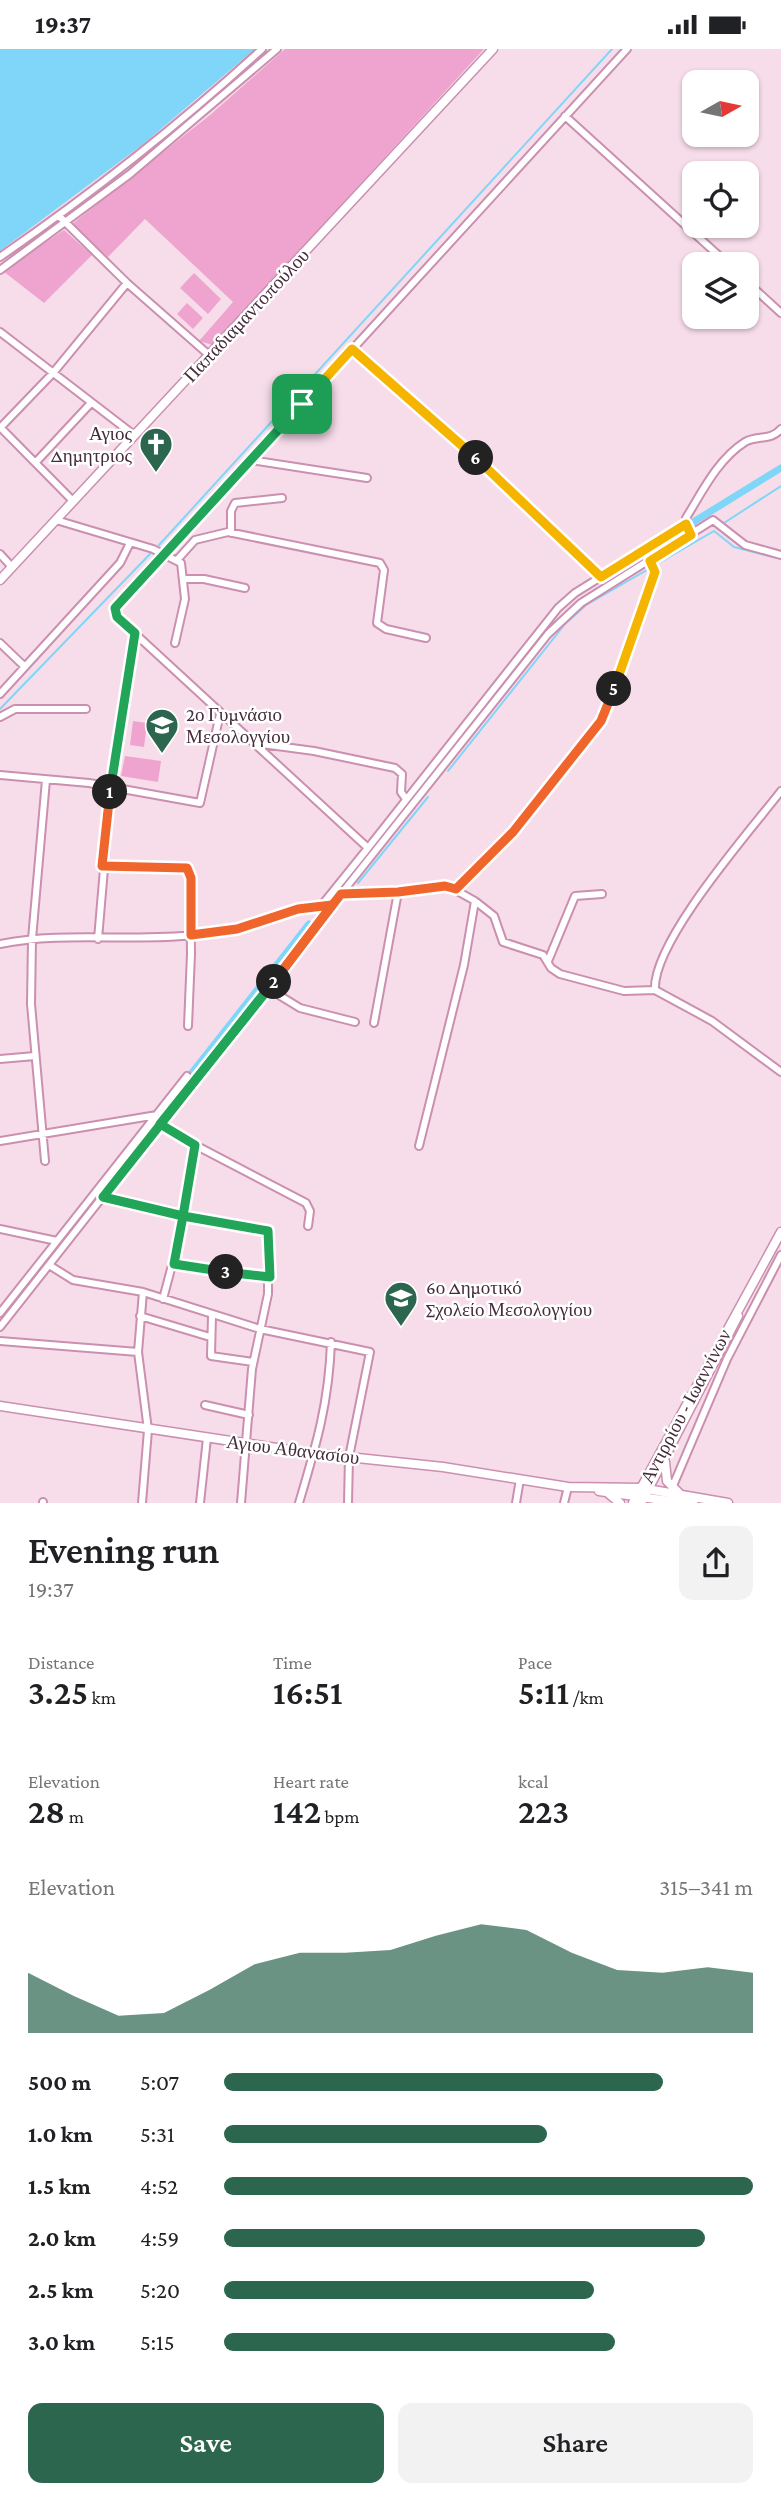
<!DOCTYPE html>
<html lang="en">
<head>
<meta charset="utf-8">
<style>
  :root { --surface:#fff; --page:#f2f2f2; --text:#202124; --muted:#757577; --accent:#2c664f }
  body { margin:0; font-family:"Crimson Pro",serif; background:var(--page); color:var(--text); height:100vh; display:flex; flex-direction:column; font-size:26px; white-space:nowrap }
  * { box-sizing:border-box; margin:0 }
  p { font-size:23px; color:var(--muted) }
  .icon { flex:none; width:38px; height:38px; fill:none; stroke:currentColor; stroke-width:2; stroke-linecap:round; stroke-linejoin:round }
  .map { position:relative; height:1454px; overflow:hidden }
  .side { display:flex; flex-direction:column; background:var(--surface); flex:1 }
  .side>* { flex:none }
  .needle { width:46px; rotate:81deg }
  .fabs { position:absolute; left:682px; top:21px; display:grid; gap:14px }
  .fabs a { display:grid; place-items:center; width:77px; height:77px; border-radius:14px; background:var(--surface); box-shadow:0 2px 5px #0004; font-size:35px }
  .pin { position:absolute; display:grid; place-items:center; width:60px; height:60px; color:#fff; margin:-30px; border-radius:14px; box-shadow:0 4px 10px #0006 }
  .km { position:absolute; width:35px; height:35px; margin:-18px; border-radius:50%; background:#222; color:#fff; font-size:19px; line-height:35px; text-align:center }
  .round { display:grid; place-items:center; flex:none; width:74px; height:74px; border-radius:14px; background:var(--page) }
  .overview { display:flex; align-items:center; justify-content:space-between; height:119px; padding:0 28px }
  h1 { font-size:38px; font-weight:600; line-height:52px }
  .stats { display:grid; grid-template-columns:repeat(3,1fr); gap:10px; height:119px; padding:7px 28px }
  .stats div { display:grid; align-content:center }
  .stats b { font-size:35px; font-weight:600 }
  .stats small { font-size:19px; font-weight:400 }
  .stats p { font-size:19px }
  .chart { height:196px; padding:14px 28px }
  .chart p { display:flex; justify-content:space-between }
  .chart svg { width:100%; height:126px; margin-top:7px; fill:var(--accent); opacity:.7 }
  .cta { display:flex; gap:14px; margin-top:auto; padding:14px 28px }
  .cta a { flex:1; height:80px; border-radius:14px; background:var(--accent); color:#fff; font-size:28px; font-weight:600; line-height:80px; text-align:center }
  .cta a+a { background:var(--page); color:var(--text) }
  ul { padding:0 28px; list-style:none; font-size:23px }
  li { display:grid; grid-template-columns:112px 84px 1fr; align-items:center; height:52px }
  li i { height:18px; border-radius:9px; background:var(--accent) }
  .status { display:flex; justify-content:space-between; align-items:center; height:49px; padding:0 35px; background:var(--surface); direction:ltr }
  .status svg { height:19px; fill:currentColor }
  .map>svg:first-child { display:block }
  .green { fill:#eea4ce }
  .water { fill:#80d6f8 }
  .lines { fill:none; stroke-linecap:round; stroke-linejoin:round }
  .stream { stroke:#80d6f8; stroke-width:2 }
  .canal { stroke:#80d6f8; stroke-width:7 }
  .minor-casing { stroke:#cb8fb0; stroke-width:10 }
  .major-casing { stroke:#cb8fb0; stroke-width:11 }
  .minor { stroke:#fff; stroke-width:6 }
  .major { stroke:#fff; stroke-width:8 }
  .split-1-casing { stroke:#fff; stroke-width:14 }
  .split-2-casing { stroke:#fff; stroke-width:14 }
  .split-3-casing { stroke:#fff; stroke-width:14 }
  .split-4-casing { stroke:#fff; stroke-width:14 }
  .split-5-casing { stroke:#fff; stroke-width:14 }
  .split-6-casing { stroke:#fff; stroke-width:14 }
  .split-7-casing { stroke:#fff; stroke-width:14 }
  .split-1 { stroke:#22a559; stroke-width:9 }
  .split-2 { stroke:#f0652b; stroke-width:9 }
  .split-3 { stroke:#22a559; stroke-width:9 }
  .split-4 { stroke:#22a559; stroke-width:9 }
  .split-5 { stroke:#f0652b; stroke-width:9 }
  .split-6 { stroke:#f5b400; stroke-width:9 }
  .split-7 { stroke:#f5b400; stroke-width:9 }
  .labels { text-anchor:middle; stroke-width:5; stroke-linejoin:round; paint-order:stroke }
  .street-label { font-size:19px; fill:#452c3a; stroke:#fff }
  .poi-label { font-size:19px; fill:#452c3a; stroke:#fff; text-anchor:start }
</style>
</head>
<body>
<div class="status"><b>19:37</b><svg viewBox="0 0 49 12"><path d="M0 12V9h3v3zM5 12V6h3v6zM10 12V3h3v9zM15 12V0h3v12zM26 1h20v11H26zM47 4h2v5h-2z"/></svg></div>
<div class="map">
<svg width="781" height="1454" viewBox="0 0 781 1454">
  <rect width="100%" height="100%" fill="#f7ddea"/>
  <path class="green" d="M285 0H484L213 296 199 292 233 253 145 170 108 208 72 175 210 66Z
    M64 181 92 206 44 254 3 222Z
    M194 224 221 250 208 265 180 239Z
    M187 254 203 269 193 280 177 265Z
    M133 672 147 674 144 698 130 696Z
    M125 707 161 712 158 733 121 727Z"/>
  <path class="water" d="M0 0H255L142 96 0 202Z"/>
  <g class="lines">
    <path class="stream" d="M724 474 781 437
      M159 496 612 0
      M657 515 714 482 734 498 781 510
      M0 660 150 505
      M448 722 565 575 586 556 647 521
      M358 834 428 748"/>
    <path class="canal" d="M690 475 781 419
      M184 1034 309 875"/>
    <defs>
      <path id="minor" d="M565 67 728 215
        M59 167 127 234 209 306
        M0 208C91 145 180 75 262 0
        M0 221 130 125 277 0
        M747 233 781 264
        M0 283 134 386
        M352 300 483 416 601 528
        M0 378 73 452
        M0 379 53 324 127 234
        M251 411 367 429
        M36 413 91 354
        M56 471 153 500 181 514 185 550 175 594
        M231 484V462L235 454 282 449
        M691 486 686 469C702 443 718 410 745 393 757 386 771 392 781 380
        M0 505 12 518
        M177 511 195 491 228 483 380 514 384 521 377 574 386 580 426 589
        M184 530H204L245 539
        M0 594 25 618
        M0 645 120 514 130 494
        M0 668 15 660H86
        M254 694 314 702 395 719 402 725 401 743 406 750
        M0 726 89 734 200 754 220 665
        M368 799 558 559 575 544 686 475
        M102 817 182 818 190 822 191 905 188 977
        M456 840 510 786 601 672 632 594 655 523 650 512
        M341 845 548 585 581 554 713 471 745 496 781 506
        M322 856 368 799 118 569 114 561 627 0
        M98 890 111 738 135 584
        M0 895C64 882 130 893 195 886 212 884 231 883 248 878 274 870 298 857 326 856
        M548 912 575 847 602 845
        M269 940 300 959 355 973
        M655 941C652 893 750 782 781 742
        M374 974 398 843
        M0 1010 35 1007
        M160 1075 195 1096
        M0 1092 157 1066
        M419 1097 464 916 475 852
        M45 1112 31 955 32 890 46 731
        M103 1148 183 1167 268 1182V1245L252 1320 241 1454
        M0 1180 57 1192 0 1264
        M57 1192 187 1027
        M174 1215 269 1228
        M49 1216 73 1231 143 1243 260 1280 370 1303 349 1408 348 1454
        M163 1250 180 1186 195 1096 306 1154 310 1162 308 1177
        M212 1266 211 1307 253 1313
        M140 1267 210 1288
        M0 1278 341 845 398 843 448 837 475 852 494 867 503 893 543 906 551 919 560 925 624 942 655 941 712 972 781 1023
        M0 1292 138 1303
        M205 1356 249 1366
        M672 1439 727 1310 781 1206
        M43 1454V1453
        M142 1454 148 1381 138 1303 143 1243
        M200 1454 207 1389
        M299 1454C316 1397 329 1354 331 1293
        M516 1454 520 1430
        M564 1454 568 1438"/>
      <path id="major" d="M0 531 493 0
        M0 1357 310 1404 443 1418 568 1438 641 1439 728 1454
        M665 1413 667 1432 679 1444
        M599 1442 669 1452 694 1451
        M609 1445 620 1454
        M633 1454 781 1183
        M641 1454 738 1267"/>
    </defs>
    <use href="#minor" class="minor-casing"/>
    <use href="#major" class="major-casing"/>
    <use href="#minor" class="minor"/>
    <use href="#major" class="major"/>
  </g>
  <g class="lines">
    <defs>
      <path id="split-1" d="M110 743 135 584 117 568 115 559 302 355"/>
      <path id="split-2" d="M110 743 102 817 187 819 191 829V886L237 880 298 860 332 856 274 933"/>
      <path id="split-3" d="M226 1223 270 1228 268 1182 183 1167 195 1096 160 1075 274 933"/>
      <path id="split-4" d="M226 1223 174 1215 183 1167 103 1148 281 923"/>
      <path id="split-5" d="M281 923 341 845 398 843 445 837 456 840 513 783 601 672 614 640"/>
      <path id="split-6" d="M476 409 601 528 686 475 691 486 650 512 655 523 614 640"/>
      <path id="split-7" d="M302 355 352 300 476 409"/>
    </defs>
    <use href="#split-1" class="split-1-casing"/>
    <use href="#split-2" class="split-2-casing"/>
    <use href="#split-3" class="split-3-casing"/>
    <use href="#split-4" class="split-4-casing"/>
    <use href="#split-5" class="split-5-casing"/>
    <use href="#split-6" class="split-6-casing"/>
    <use href="#split-7" class="split-7-casing"/>
    <use href="#split-1" class="split-1"/>
    <use href="#split-2" class="split-2"/>
    <use href="#split-3" class="split-3"/>
    <use href="#split-4" class="split-4"/>
    <use href="#split-5" class="split-5"/>
    <use href="#split-6" class="split-6"/>
    <use href="#split-7" class="split-7"/>
  </g>
  <defs>
    <symbol id="church-pin" viewBox="-11 -11 22 30"><path d="M0 17L-7.5 6A9.5 9.5 0 1 1 7.5 6Z" fill="#2c664f" stroke="#fff"/><path d="M-1.2-6h2.4v3.5h3.3v2.4h-3.3V6h-2.4V-.1h-3.3v-2.4h3.3Z" fill="#fff"/></symbol>
    <symbol id="school-pin" viewBox="-11 -11 22 30"><path d="M0 17L-7.5 6A9.5 9.5 0 1 1 7.5 6Z" fill="#2c664f" stroke="#fff"/><path d="M0-5L7-2L0 1L-7-2ZM-4 1L0 2.5L4 1V4Q0 6-4 4Z" fill="#fff"/></symbol>
  </defs>
  <g fill-rule="evenodd">
    <use href="#church-pin" x="137" y="376" width="38" height="52"/>
    <use href="#school-pin" x="143" y="657" width="38" height="52"/>
    <use href="#school-pin" x="382" y="1230" width="38" height="52"/>
  </g>
  <g class="labels">
    <g class="street-label">
      <text transform="translate(246 266) rotate(-47)" y="7">Παπαδιαμαντοπούλου</text>
      <text transform="translate(685 1357) rotate(-62)" y="7">Αντιρρίου - Ιωαννίνων</text>
      <text transform="translate(293 1400) rotate(7)" y="7">Αγιου Αθανασίου</text>
    </g>
    <g class="poi-label">
      <text x="132" y="391" text-anchor="end">Αγιος<tspan x="132" dy="22">Δημητριος</tspan></text>
      <text x="186" y="672">2ο Γυμνάσιο<tspan x="186" dy="22">Μεσολογγίου</tspan></text>
      <text x="426" y="1245">6ο Δημοτικό<tspan x="426" dy="22">Σχολείο Μεσολογγίου</tspan></text>
    </g>
  </g>
</svg>
<div class="fabs">
<a><svg class="needle" viewBox="-14 -14 28 28"><path d="M0-13l5 13h-10z" fill="#e53935"/><path d="M0 13l5-13h-10z" fill="#757577"/></svg></a>
<a><svg class="icon" aria-label="locate" viewBox="0 0 24 24"><circle cx="12" cy="12" r="6"/><path d="M12 2v4M12 18v4M2 12h4M18 12h4"/></svg></a>
<a><svg class="icon" aria-label="layers" viewBox="0 0 24 24"><path d="M12 4l9 5-9 5-9-5zM3 14l9 5 9-5"/></svg></a>
</div>
<div class="pin" style="left:302px;top:355px;background:#1e9e55"><svg class="icon" aria-label="arrive" viewBox="0 0 24 24"><path d="M6 21V4h12l-3 4 3 4H6"/></svg></div>
<b class="km" style="left:110px;top:743px">1</b>
<b class="km" style="left:274px;top:933px">2</b>
<b class="km" style="left:226px;top:1223px">3</b>
<b class="km" style="left:614px;top:640px">5</b>
<b class="km" style="left:476px;top:409px">6</b>
</div>
<section class="side">
<div class="overview"><div><h1>Evening run</h1><p>19:37</p></div><a class="round"><svg class="icon" aria-label="share" viewBox="0 0 24 24"><path d="M12 15V3M7 8l5-5 5 5M5 13v7h14v-7"/></svg></a></div>
<div class="stats">
<div><p>Distance</p><b>3.25<small> km</small></b></div>
<div><p>Time</p><b>16:51</b></div>
<div><p>Pace</p><b>5:11<small> /km</small></b></div>
</div>
<div class="stats">
<div><p>Elevation</p><b>28<small> m</small></b></div>
<div><p>Heart rate</p><b>142<small> bpm</small></b></div>
<div><p>kcal</p><b>223</b></div>
</div>
<div class="chart"><p><span>Elevation</span>315–341 m</p>
<svg viewBox="0 0 160 44" preserveAspectRatio="none"><path d="M0 44V23L10 31L20 38L30 37L40 29L50 20L60 16L70 16L80 15L90 10L100 6L110 8L120 16L130 22L140 23L150 21L160 23V44z"/></svg>
</div>
<ul>
<li><b>500 m</b>5:07<i style="width:83%"></i></li>
<li><b>1.0 km</b>5:31<i style="width:61%"></i></li>
<li><b>1.5 km</b>4:52<i style="width:100%"></i></li>
<li><b>2.0 km</b>4:59<i style="width:91%"></i></li>
<li><b>2.5 km</b>5:20<i style="width:70%"></i></li>
<li><b>3.0 km</b>5:15<i style="width:74%"></i></li>
</ul>
<div class="cta"><a>Save</a><a>Share</a></div>
</section>
</body>
</html>
